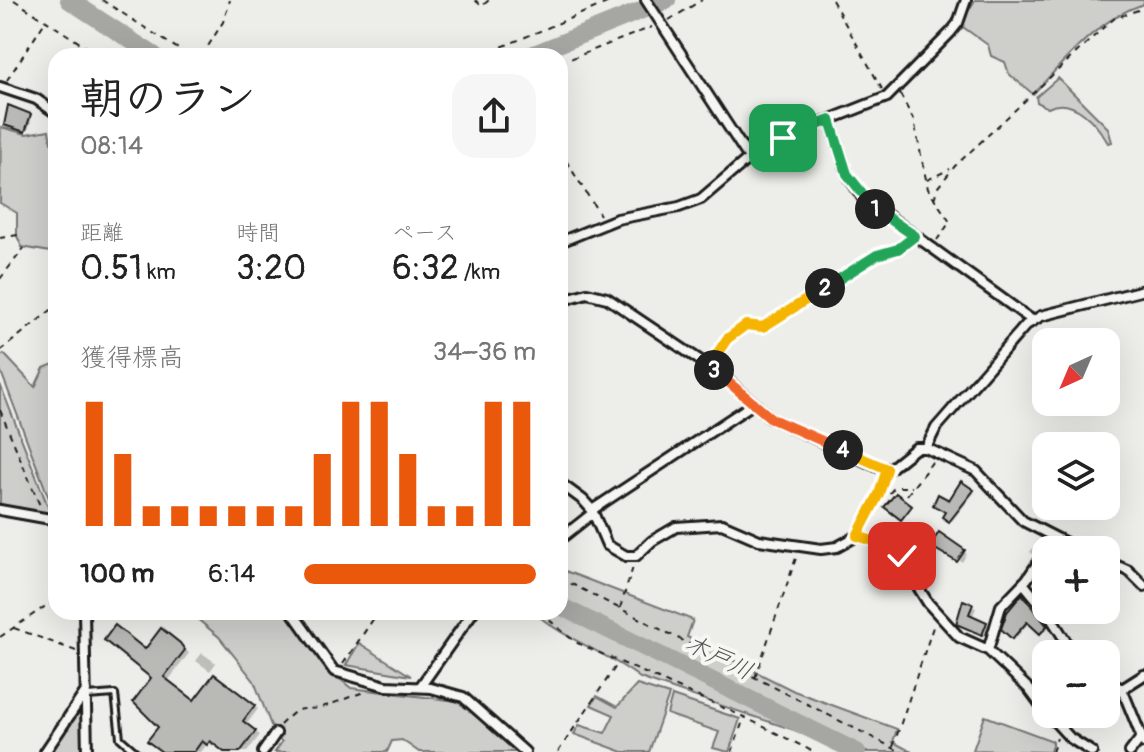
<!DOCTYPE html>
<html lang="ja">
<head>
<meta charset="utf-8">
<style>
  :root { --surface:#fff; --page:#f6f6f6; --text:#222; --muted:#767676; --accent:#ea580c }
  body { margin:0; font-family:Pangolin,"Klee One",sans-serif; background:var(--page); color:var(--text); height:100vh; display:flex; flex-direction:column; font-size:30px; white-space:nowrap }
  * { box-sizing:border-box; margin:0 }
  p { font-size:26px; color:var(--muted) }
  .icon { flex:none; width:44px; height:44px; fill:none; stroke:currentColor; stroke-width:2; stroke-linecap:round; stroke-linejoin:round }
  .map { position:relative; flex:1; overflow:hidden }
  .details { position:absolute; left:48px; top:48px; width:520px; height:572px; display:flex; flex-direction:column; background:var(--surface); border-radius:24px; box-shadow:0 8px 32px #0002 }
  .details>* { flex:none }
  .needle { width:52px; rotate:224deg }
  .buttons { position:absolute; left:1032px; top:328px; display:grid; gap:16px }
  .buttons a { display:grid; place-items:center; width:88px; height:88px; border-radius:16px; background:var(--surface); box-shadow:0 8px 32px #0002; font-size:40px }
  .pin { position:absolute; display:grid; place-items:center; width:68px; height:68px; color:#fff; margin:-34px; border-radius:16px; box-shadow:0 4px 12px #0006 }
  .km { position:absolute; width:40px; height:40px; margin:-20px; border-radius:50%; background:#222; color:#fff; font-size:22px; line-height:40px; text-align:center }
  .round { display:grid; place-items:center; flex:none; width:84px; height:84px; border-radius:24px; background:var(--page) }
  .head { display:flex; align-items:center; justify-content:space-between; height:136px; padding:0 32px }
  h1 { font-size:44px; font-weight:600; line-height:60px }
  .figures { display:grid; grid-template-columns:repeat(3,1fr); gap:12px; height:136px; padding:8px 32px }
  .figures div { display:grid; align-content:center }
  .figures b { font-size:34px; font-weight:600 }
  .figures small { font-size:22px; font-weight:400 }
  .figures p { font-size:22px }
  .chart { height:224px; padding:16px 32px }
  .chart p { display:flex; justify-content:space-between }
  .chart svg { width:100%; height:144px; margin-top:8px; stroke:var(--accent); stroke-width:6 }
  ul { padding:0 32px; list-style:none; font-size:26px }
  li { display:grid; grid-template-columns:128px 96px 1fr; align-items:center; height:60px }
  li i { height:20px; border-radius:10px; background:var(--accent) }
  .map>svg:first-child { display:block }
  .green { fill:#cececb; stroke:#757574; stroke-width:2 }
  .shadow { fill:#0003 }
  .lines { fill:none; stroke-linecap:round; stroke-linejoin:round }
  .river { stroke:#a6a6a3; stroke-width:18 }
  .building { fill:#b9b9b6; stroke:#1c1c1c; stroke-width:2 }
  .lane-casing { stroke:#1c1c1c; stroke-width:10 }
  .street-casing { stroke:#1c1c1c; stroke-width:14 }
  .path { stroke:#1c1c1c; stroke-width:2; stroke-dasharray:6 6; stroke-linecap:butt }
  .lane { stroke:#f6f6f2; stroke-width:4 }
  .street { stroke:#f6f6f2; stroke-width:8 }
  .split-1-casing { stroke:#fff; stroke-width:16 }
  .split-2-casing { stroke:#fff; stroke-width:16 }
  .split-3-casing { stroke:#fff; stroke-width:16 }
  .split-4-casing { stroke:#fff; stroke-width:16 }
  .split-5-casing { stroke:#fff; stroke-width:16 }
  .split-1 { stroke:#22a559; stroke-width:10 }
  .split-2 { stroke:#22a559; stroke-width:10 }
  .split-3 { stroke:#f5b400; stroke-width:10 }
  .split-4 { stroke:#f0652b; stroke-width:10 }
  .split-5 { stroke:#f5b400; stroke-width:10 }
  .labels { text-anchor:middle; stroke-width:8; stroke-linejoin:round; paint-order:stroke }
  .water-label { font-size:24px; font-style:italic; fill:#535352; stroke:#f6f6f2 }
</style>
</head>
<body>
<div class="map">
<svg width="1144" height="752" viewBox="0 0 1144 752">
  <rect width="100%" height="100%" fill="#edede9"/>
  <filter id="ink" filterUnits="userSpaceOnUse"><feTurbulence type="fractalNoise" baseFrequency=".0125" numOctaves="2"/><feDisplacementMap in="SourceGraphic" scale="16" xChannelSelector="R" yChannelSelector="G"/><feConvolveMatrix kernelMatrix="1 2 1 2 8 2 1 2 1" color-interpolation-filters="sRGB"/></filter>
  <g filter="url(#ink)">
    <path class="green" d="M975 0H1144V4C1098 18 1066 60 1033 94L1009 74 1005 62 991 56 988 45 960 25Z
      M1058 78 1108 128 1112 142 1108 143C1097 124 1073 95 1048 108L1037 102 1036 97Z
      M1 127 26 134 49 130 51 143 56 146V253L22 247 17 236V213L0 203Z
      M4 354 35 387 44 368 56 363V517L0 369V356Z
      M0 384 52 517 0 506Z
      M560 569 693 620 687 637 794 691 897 729 893 742 912 752H859L640 678C607 652 563 639 534 612H560Z
      M189 612H288L322 664 351 688 457 701 521 752H419L402 740 392 741 387 752H275L282 742 275 736 254 681 219 637Z
      M359 643 411 676 346 665Z
      M637 685 669 695 649 752H623L574 734 579 725 605 733 614 715 591 705 597 696 617 707Z
      M672 696 740 719 729 752 713 748 719 732 667 714Z
      M83 699 82 752H48Z
      M985 716 1053 741 1050 752 973 750Z"/>
    <path class="shadow" d="M9 108 32 117 28 131 4 123Z
      M962 484 975 492 952 521 944 517Z
      M944 537 967 554 962 562 933 545Z
      M1038 540 1047 545 1037 557 1030 552Z
      M1024 598 1048 628 1043 633 1030 622 1015 639 1004 629Z
      M964 603 976 608 972 618 990 626 986 635 963 625Z
      M167 633 189 653 168 681 195 702 219 679 258 709 246 725 260 735 247 752H228L216 743 213 746 208 743 201 752H165L154 677 146 651Z
      M1056 646 1058 647 1065 654H1048Z
      M202 653 216 663 210 671 196 661Z"/>
    <g class="lines">
      <path class="river" d="M69 0 155 56
        M529 56 667 0
        M560 606 857 752"/>
    </g>
    <path class="building" d="M8 105 31 114 25 132 4 125Z
      M961 481 974 490 949 522 942 517 945 512 933 505 938 494 949 500Z
      M896 493 912 506 901 520 884 507Z
      M939 532 965 550 957 562 930 546Z
      M1022 594 1047 626 1040 634 1027 622 1012 639 1001 629 1007 612Z
      M963 600 973 604 969 614 987 622 982 635 956 624Z
      M115 625 145 649 161 628 180 643 185 650 164 677 194 700 214 674 255 705 243 721 256 731 240 752H224L210 741 207 745 202 741 194 752H162L147 741 158 727 133 702 151 678 104 640Z"/>
    <g class="lines">
      <defs>
        <path id="lane" d="M87 696 115 694 120 738 136 752"/>
        <path id="street" d="M646 0 749 158
          M0 87 36 99 56 113
          M830 120 847 174 862 197 1033 321
          M560 242 617 219 679 207 701 199 749 158 783 138 887 97 950 33 958 23 966 0
          M560 301 587 293 607 298 719 373 772 419 880 468H891L916 448H926L976 471 1023 521 1080 550
          M926 448 936 428 1026 325 1041 316 1144 290
          M560 483 583 500 592 510 607 545 626 556H636L652 541 676 527 722 524 759 540 821 549 837 547 857 536 893 547 928 603 959 637 988 650 1029 689 1046 712
          M0 510 56 520
          M592 510 753 404
          M560 539 593 513
          M1106 561 1129 571 1144 586
          M1023 583 1047 612 1074 654
          M84 612 87 752
          M292 612 334 671 386 686 431 688 463 697 525 752
          M988 650 1001 606 1027 579 1046 551
          M1106 680 1122 689 1144 675
          M420 687 473 612
          M1122 689 1144 743
          M1048 714 1070 738 1092 752
          M45 752 86 691
          M263 752 276 733
          M1130 752 1140 739"/>
      </defs>
      <use href="#lane" class="lane-casing"/>
      <use href="#street" class="street-casing"/>
      <path class="path" d="M14 0 100 56
        M102 0 189 56
        M475 0 482 6 489 0
        M832 0 882 89
        M669 20 702 0
        M202 56 223 22 230 0
        M480 56 614 0
        M560 63 652 27
        M7 80 45 22
        M900 94 914 121 928 189 950 222 937 240
        M560 151 600 215
        M927 180 950 169
        M934 199 938 187 955 166 1104 27 1115 18 1144 8
        M0 238 18 235
        M0 279 24 248
        M0 351 56 306
        M714 358 727 339 746 325 763 327 877 255 898 249 908 241
        M0 410 41 508
        M907 495 933 461
        M879 496H887L895 487H912
        M861 528 885 476
        M560 578 901 752
        M620 608 634 564
        M540 612 575 642 744 717 814 752
        M14 628 76 651
        M0 637 56 599
        M343 664 378 612
        M755 678 797 555
        M280 725C305 700 299 714 325 706 339 702 353 695 368 691
        M893 747 934 624
        M558 752 618 663
        M732 752 744 718
        M1052 752 1057 738"/>
      <use href="#lane" class="lane"/>
      <use href="#street" class="street"/>
    </g>
  </g>
  <g class="lines" filter="url(#ink)">
    <defs>
      <path id="split-1" d="M783 138 830 120 847 174 875 209"/>
      <path id="split-2" d="M825 288 877 255 898 249 915 236 875 209"/>
      <path id="split-3" d="M714 370 709 366 727 339 746 325 763 327 825 288"/>
      <path id="split-4" d="M714 370 772 419 843 450"/>
      <path id="split-5" d="M843 450 887 469 879 494 857 536 893 547 902 556"/>
    </defs>
    <use href="#split-1" class="split-1-casing"/>
    <use href="#split-2" class="split-2-casing"/>
    <use href="#split-3" class="split-3-casing"/>
    <use href="#split-4" class="split-4-casing"/>
    <use href="#split-5" class="split-5-casing"/>
    <use href="#split-1" class="split-1"/>
    <use href="#split-2" class="split-2"/>
    <use href="#split-3" class="split-3"/>
    <use href="#split-4" class="split-4"/>
    <use href="#split-5" class="split-5"/>
  </g>
  <g class="labels">
    <g class="water-label">
      <text transform="translate(719 657) rotate(26)" y="8">木戸川</text>
    </g>
  </g>
</svg>
<div class="buttons">
<a><svg class="needle" viewBox="-14 -14 28 28"><path d="M0-13l5 13h-10z" fill="#e53935"/><path d="M0 13l5-13h-10z" fill="#767676"/></svg></a>
<a><svg class="icon" aria-label="layers" viewBox="0 0 24 24"><path d="M12 4l9 5-9 5-9-5zM3 14l9 5 9-5"/></svg></a>
<a>+</a>
<a>−</a>
</div>
<div class="pin" style="left:783px;top:138px;background:#1e9e55"><svg class="icon" aria-label="arrive" viewBox="0 0 24 24"><path d="M6 21V4h12l-3 4 3 4H6"/></svg></div>
<div class="pin" style="left:902px;top:556px;background:#d93025"><svg class="icon" aria-label="check" viewBox="0 0 24 24"><path d="M5 12l5 5 9-10"/></svg></div>
<b class="km" style="left:875px;top:209px">1</b>
<b class="km" style="left:825px;top:288px">2</b>
<b class="km" style="left:714px;top:370px">3</b>
<b class="km" style="left:843px;top:450px">4</b>
<section class="details">
<div class="head"><div><h1>朝のラン</h1><p>08:14</p></div><a class="round"><svg class="icon" aria-label="share" viewBox="0 0 24 24"><path d="M12 15V3M7 8l5-5 5 5M5 13v7h14v-7"/></svg></a></div>
<div class="figures">
<div><p>距離</p><b>0.51<small> km</small></b></div>
<div><p>時間</p><b>3:20</b></div>
<div><p>ペース</p><b>6:32<small> /km</small></b></div>
</div>
<div class="chart"><p><span>獲得標高</span>34–36 m</p>
<svg viewBox="0 0 160 44" preserveAspectRatio="none"><path d="M5 44V6M15 44V22M25 44V38M35 44V38M45 44V38M55 44V38M65 44V38M75 44V38M85 44V22M95 44V6M105 44V6M115 44V22M125 44V38M135 44V38M145 44V6M155 44V6"/></svg>
</div>
<ul>
<li><b>100 m</b>6:14<i style="width:100%"></i></li>
</ul>
</section>
</div>
</body>
</html>
